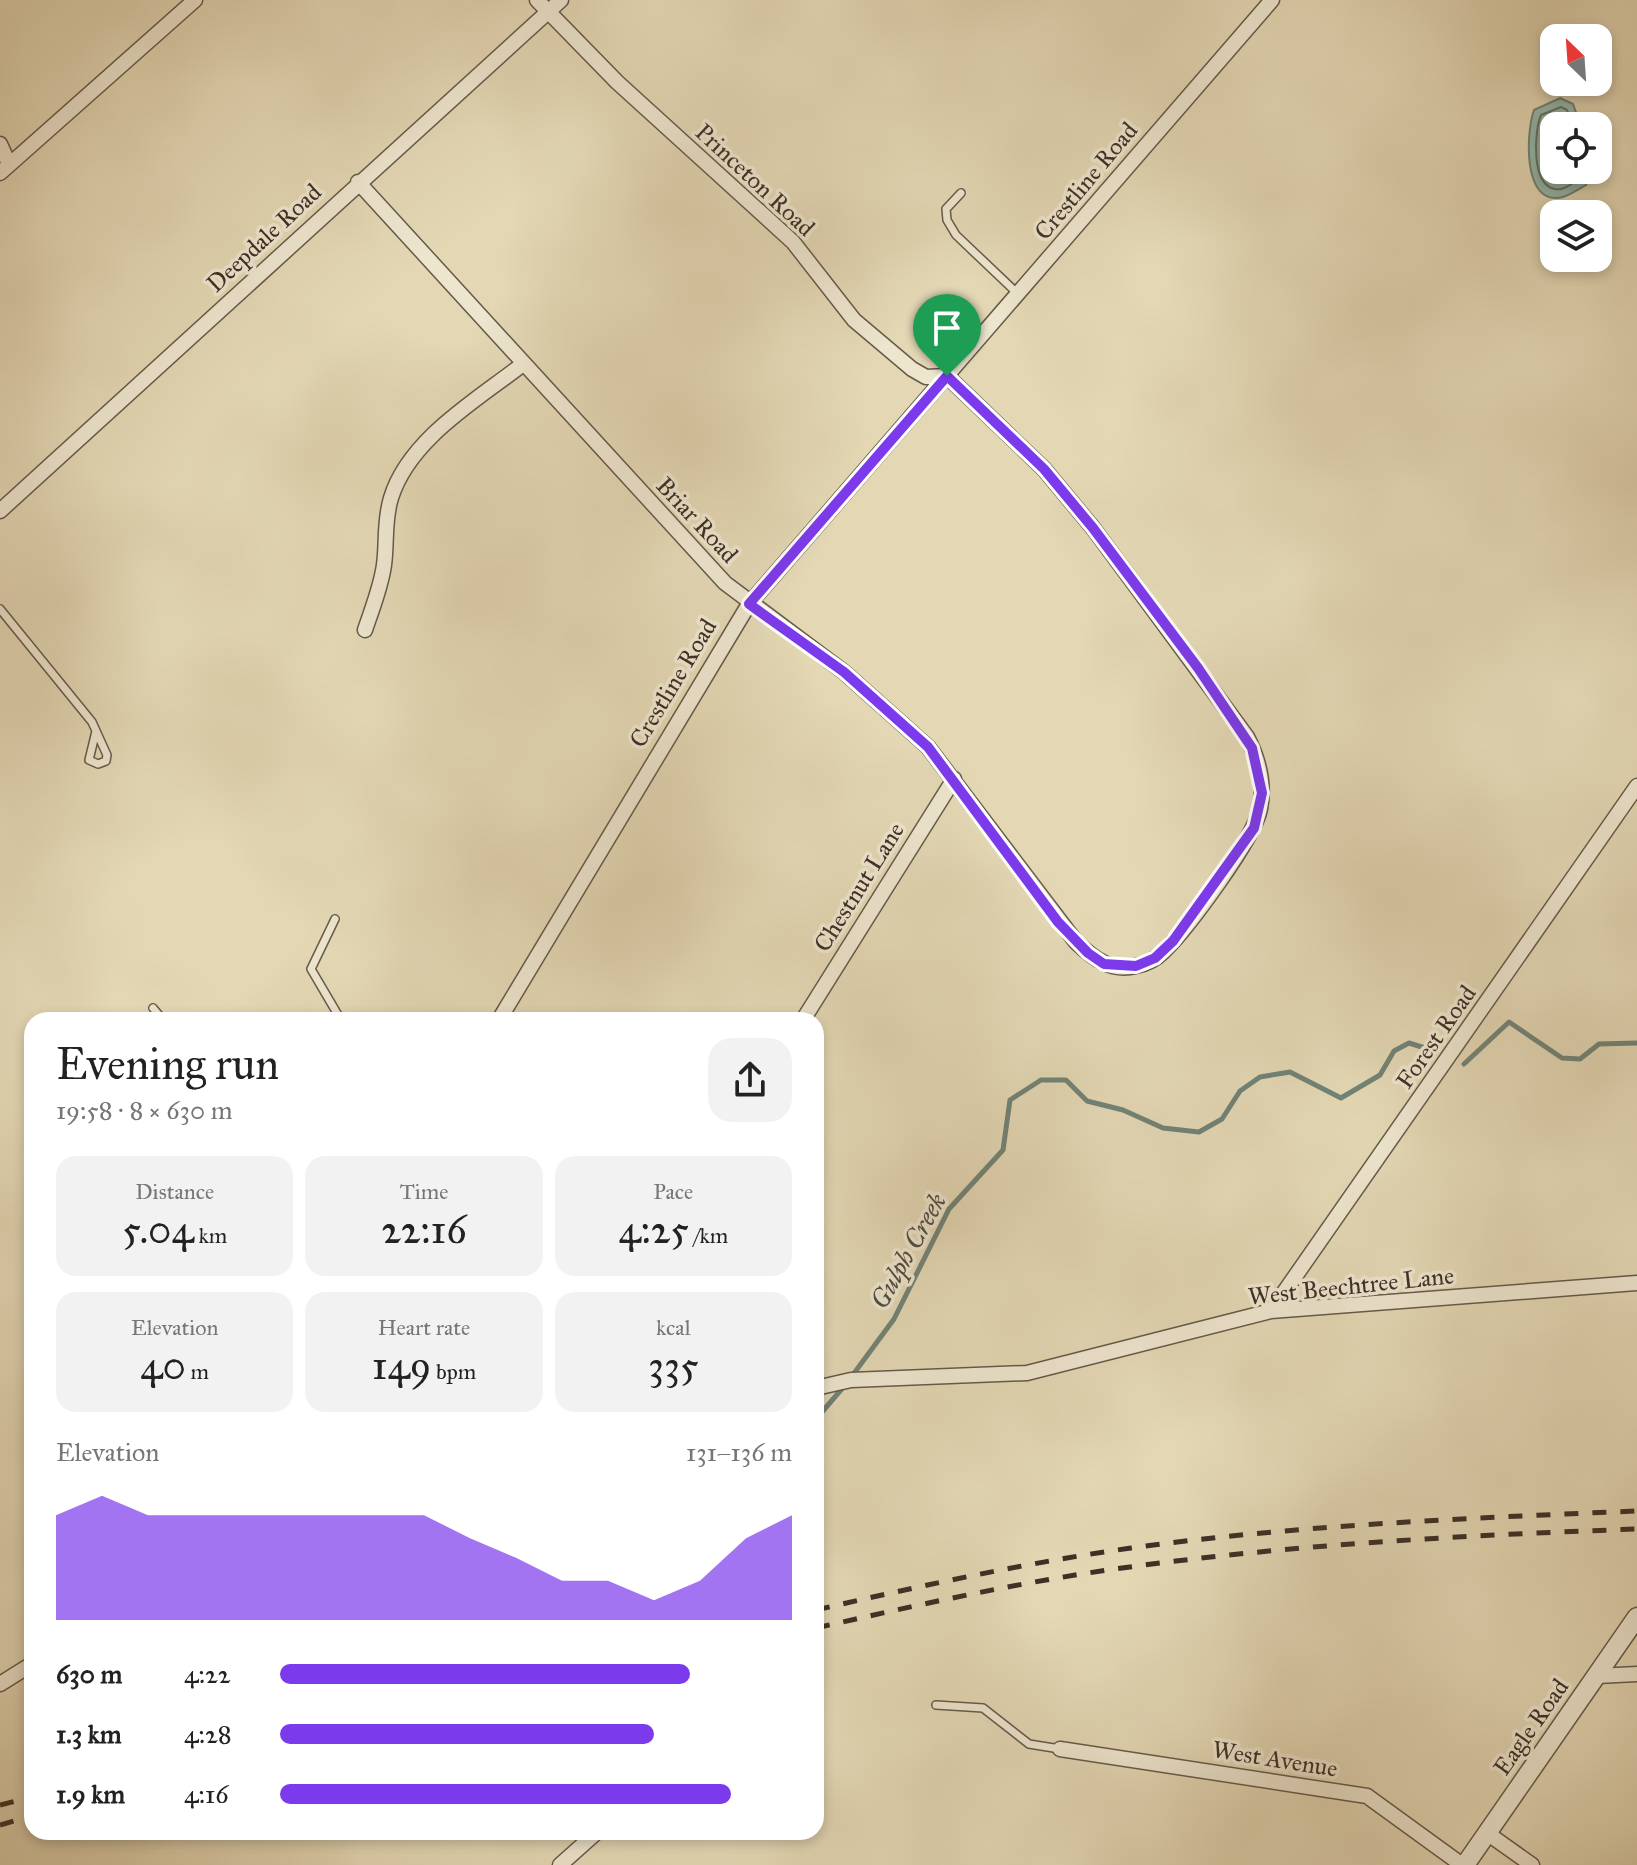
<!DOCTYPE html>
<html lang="en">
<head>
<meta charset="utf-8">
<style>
  :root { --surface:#fff; --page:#f2f2f2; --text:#222; --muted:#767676; --accent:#7c3aed }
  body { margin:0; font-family:"IM FELL Great Primer",serif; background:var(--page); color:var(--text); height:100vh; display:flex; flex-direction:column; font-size:30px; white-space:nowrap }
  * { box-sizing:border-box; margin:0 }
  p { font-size:26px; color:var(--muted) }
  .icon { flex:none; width:44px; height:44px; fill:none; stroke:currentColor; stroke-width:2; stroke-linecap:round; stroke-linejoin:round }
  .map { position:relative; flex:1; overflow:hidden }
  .panel { position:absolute; left:24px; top:1012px; width:800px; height:828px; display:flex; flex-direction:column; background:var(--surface); border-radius:24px; box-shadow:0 4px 12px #0003 }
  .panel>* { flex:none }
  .needle { width:52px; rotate:335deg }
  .controls { position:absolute; left:1540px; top:24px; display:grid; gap:16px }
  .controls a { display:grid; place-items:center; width:72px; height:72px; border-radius:16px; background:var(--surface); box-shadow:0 4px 12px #0003; font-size:40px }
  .pin { position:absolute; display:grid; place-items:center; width:68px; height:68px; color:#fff; margin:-82px -34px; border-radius:50% 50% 50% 0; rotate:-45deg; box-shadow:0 0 8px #0007 }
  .pin .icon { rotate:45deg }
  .round { display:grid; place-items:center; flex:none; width:84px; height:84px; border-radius:24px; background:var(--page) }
  .headline { display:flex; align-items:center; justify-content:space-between; height:136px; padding:0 32px }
  h1 { font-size:44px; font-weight:600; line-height:60px }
  .metrics { display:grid; grid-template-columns:repeat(3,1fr); gap:12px; height:136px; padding:8px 32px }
  .metrics div { display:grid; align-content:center; border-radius:20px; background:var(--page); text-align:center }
  .metrics b { font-size:40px; font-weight:600 }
  .metrics small { font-size:22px; font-weight:400 }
  .metrics p { font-size:22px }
  .chart { height:224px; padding:16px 32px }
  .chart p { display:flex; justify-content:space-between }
  .chart svg { width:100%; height:144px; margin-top:8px; fill:var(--accent); opacity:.7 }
  ul { padding:0 32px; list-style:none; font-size:26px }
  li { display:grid; grid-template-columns:128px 96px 1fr; align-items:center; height:60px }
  li i { height:20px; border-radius:10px; background:var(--accent) }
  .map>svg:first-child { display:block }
  .water { fill:#95baac; stroke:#718377; stroke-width:2 }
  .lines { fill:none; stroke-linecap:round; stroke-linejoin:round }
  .shore { stroke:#68756a; stroke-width:2 }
  .stream { stroke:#718377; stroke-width:5 }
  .service-casing { stroke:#665a4a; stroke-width:10 }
  .minor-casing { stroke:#665a4a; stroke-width:17 }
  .tertiary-casing { stroke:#665a4a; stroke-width:21 }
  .service { stroke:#ede5ce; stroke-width:7 }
  .minor { stroke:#ede5ce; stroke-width:14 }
  .tertiary { stroke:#ede5ce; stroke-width:18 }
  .rail { stroke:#3c3027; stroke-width:5; stroke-dasharray:14 14; stroke-linecap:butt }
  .route-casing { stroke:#fff; stroke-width:16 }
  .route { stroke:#7c3aed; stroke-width:10 }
  .labels { text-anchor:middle; stroke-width:7; stroke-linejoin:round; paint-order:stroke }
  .street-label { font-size:24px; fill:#3c3027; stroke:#ede5ce }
  .water-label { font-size:26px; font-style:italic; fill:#4e4c42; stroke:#ede5ce }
</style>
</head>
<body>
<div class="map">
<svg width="1637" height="1865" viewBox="0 0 1637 1865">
  <rect width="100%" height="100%" fill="#e3d7b4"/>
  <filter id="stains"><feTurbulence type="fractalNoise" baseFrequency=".0025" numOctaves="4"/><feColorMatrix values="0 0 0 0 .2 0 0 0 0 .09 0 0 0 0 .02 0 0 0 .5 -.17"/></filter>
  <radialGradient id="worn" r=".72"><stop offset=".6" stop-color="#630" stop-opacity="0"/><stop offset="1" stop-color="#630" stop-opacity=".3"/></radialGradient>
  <path class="water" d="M1560 98 1573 104 1581 126H1554V170H1590L1586 185C1579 189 1570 195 1563 197 1522 208 1526 132 1534 110Z"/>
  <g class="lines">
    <path class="shore" d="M1562 126 1556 119 1549 122 1545 146 1551 174 1558 179 1571 170
      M1573 126 1567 110 1561 107 1541 115C1534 132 1531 185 1555 189 1563 191 1571 184 1578 180L1582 170"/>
    <path class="stream" d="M1464 1064 1509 1022 1562 1058 1580 1059 1599 1044 1637 1043
      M852 1376 894 1319 949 1209 1003 1150 1010 1100 1041 1080H1066L1087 1101 1123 1110 1163 1128 1199 1132 1222 1119 1240 1091 1260 1077 1290 1072 1341 1098 1380 1075 1394 1051 1409 1043 1425 1048
      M816 1419 846 1384"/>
    <defs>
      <path id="service" d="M961 193 946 209 947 220 956 235 1018 294
        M0 609 92 722 107 755 106 761 98 764 89 760 96 731
        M335 919 311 969 341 1020
        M153 1008 163 1020
        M936 1705 983 1708 1029 1744 1060 1749"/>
      <path id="minor" d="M0 144 9 164
        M0 173 195 0
        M358 182 725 583 844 672 928 747 1076 942C1094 959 1111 972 1136 966 1146 964 1156 959 1163 952 1187 929 1254 839 1260 809 1265 783 1259 760 1247 737L1093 528 1044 469 947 376 926 377 912 369 854 320 793 242 617 82 537 0
        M0 511 561 0
        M365 630C372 609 381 587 384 565 387 543 384 520 391 498 409 439 477 400 523 364
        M499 1020 749 604 1272 0
        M803 1020 954 779
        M1271 1311 1637 786
        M816 1388 851 1380 1027 1373 1271 1311 1637 1283
        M1597 1676 1637 1674
        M0 1684 32 1664
        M1060 1749 1367 1796 1462 1865
        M1487 1833 1532 1865
        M560 1865 597 1832"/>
      <path id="tertiary" d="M1465 1865 1637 1617"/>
    </defs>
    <use href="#service" class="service-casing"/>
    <use href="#minor" class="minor-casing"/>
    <use href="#tertiary" class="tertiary-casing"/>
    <use href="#service" class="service"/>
    <use href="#minor" class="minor"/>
    <use href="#tertiary" class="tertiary"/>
    <path class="rail" d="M816 1610C920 1586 1025 1563 1131 1548 1298 1525 1468 1518 1637 1511
      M816 1628C922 1604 1029 1580 1137 1566 1302 1544 1470 1535 1637 1529
      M0 1805 32 1797
      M0 1825 32 1816"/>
  </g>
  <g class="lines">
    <defs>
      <path id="route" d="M947 376 1044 469 1093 528 1198 668 1252 748 1262 793 1254 828 1173 941 1155 958 1136 966 1104 964 1088 953 1058 922 928 747 844 672 749 604Z"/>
    </defs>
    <use href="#route" class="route-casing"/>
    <use href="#route" class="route"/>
  </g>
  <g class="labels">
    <g class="street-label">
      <text transform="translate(755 180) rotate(43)" y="8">Princeton Road</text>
      <text transform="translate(1086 181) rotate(-50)" y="8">Crestline Road</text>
      <text transform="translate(264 238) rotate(-43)" y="8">Deepdale Road</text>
      <text transform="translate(697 520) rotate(47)" y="8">Briar Road</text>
      <text transform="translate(673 683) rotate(-59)" y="8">Crestline Road</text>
      <text transform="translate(859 887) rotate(-58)" y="8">Chestnut Lane</text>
      <text transform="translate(1436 1037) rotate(-55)" y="8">Forest Road</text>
      <text transform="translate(1351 1286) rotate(-6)" y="8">West Beechtree Lane</text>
      <text transform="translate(1531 1727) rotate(-55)" y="8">Eagle Road</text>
      <text transform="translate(1275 1759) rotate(9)" y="8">West Avenue</text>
    </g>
    <g class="water-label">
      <text transform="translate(908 1251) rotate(-61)" y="9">Gulph Creek</text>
    </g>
  </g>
  <rect width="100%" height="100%" filter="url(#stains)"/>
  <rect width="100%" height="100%" fill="url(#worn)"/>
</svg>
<div class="controls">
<a><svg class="needle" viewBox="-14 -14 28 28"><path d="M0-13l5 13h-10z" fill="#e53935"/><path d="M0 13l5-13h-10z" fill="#767676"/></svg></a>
<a><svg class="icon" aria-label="locate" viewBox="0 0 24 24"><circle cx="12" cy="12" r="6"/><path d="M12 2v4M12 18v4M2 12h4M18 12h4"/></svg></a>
<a><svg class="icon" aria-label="layers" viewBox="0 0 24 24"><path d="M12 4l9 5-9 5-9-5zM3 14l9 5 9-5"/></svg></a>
</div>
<div class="pin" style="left:947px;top:376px;background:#1e9e55"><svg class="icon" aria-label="arrive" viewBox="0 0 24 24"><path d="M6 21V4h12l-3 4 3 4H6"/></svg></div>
<section class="panel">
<div class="headline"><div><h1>Evening run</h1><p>19:58 · 8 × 630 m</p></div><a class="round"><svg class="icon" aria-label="share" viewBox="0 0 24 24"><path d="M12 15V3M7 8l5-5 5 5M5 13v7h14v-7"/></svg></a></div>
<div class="metrics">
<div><p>Distance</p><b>5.04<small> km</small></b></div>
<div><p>Time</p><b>22:16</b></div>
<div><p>Pace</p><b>4:25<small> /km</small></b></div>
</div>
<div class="metrics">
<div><p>Elevation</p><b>40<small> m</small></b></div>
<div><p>Heart rate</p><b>149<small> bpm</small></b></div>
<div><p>kcal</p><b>335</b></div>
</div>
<div class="chart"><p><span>Elevation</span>131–136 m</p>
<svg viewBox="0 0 160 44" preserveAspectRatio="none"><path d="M0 44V12L10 6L20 12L30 12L40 12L50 12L60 12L70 12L80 12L90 19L100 25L110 32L120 32L130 38L140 32L150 19L160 12V44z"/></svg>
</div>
<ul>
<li><b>630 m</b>4:22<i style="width:80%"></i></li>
<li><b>1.3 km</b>4:28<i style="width:73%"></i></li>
<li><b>1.9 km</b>4:16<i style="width:88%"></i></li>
</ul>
</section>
</div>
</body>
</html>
